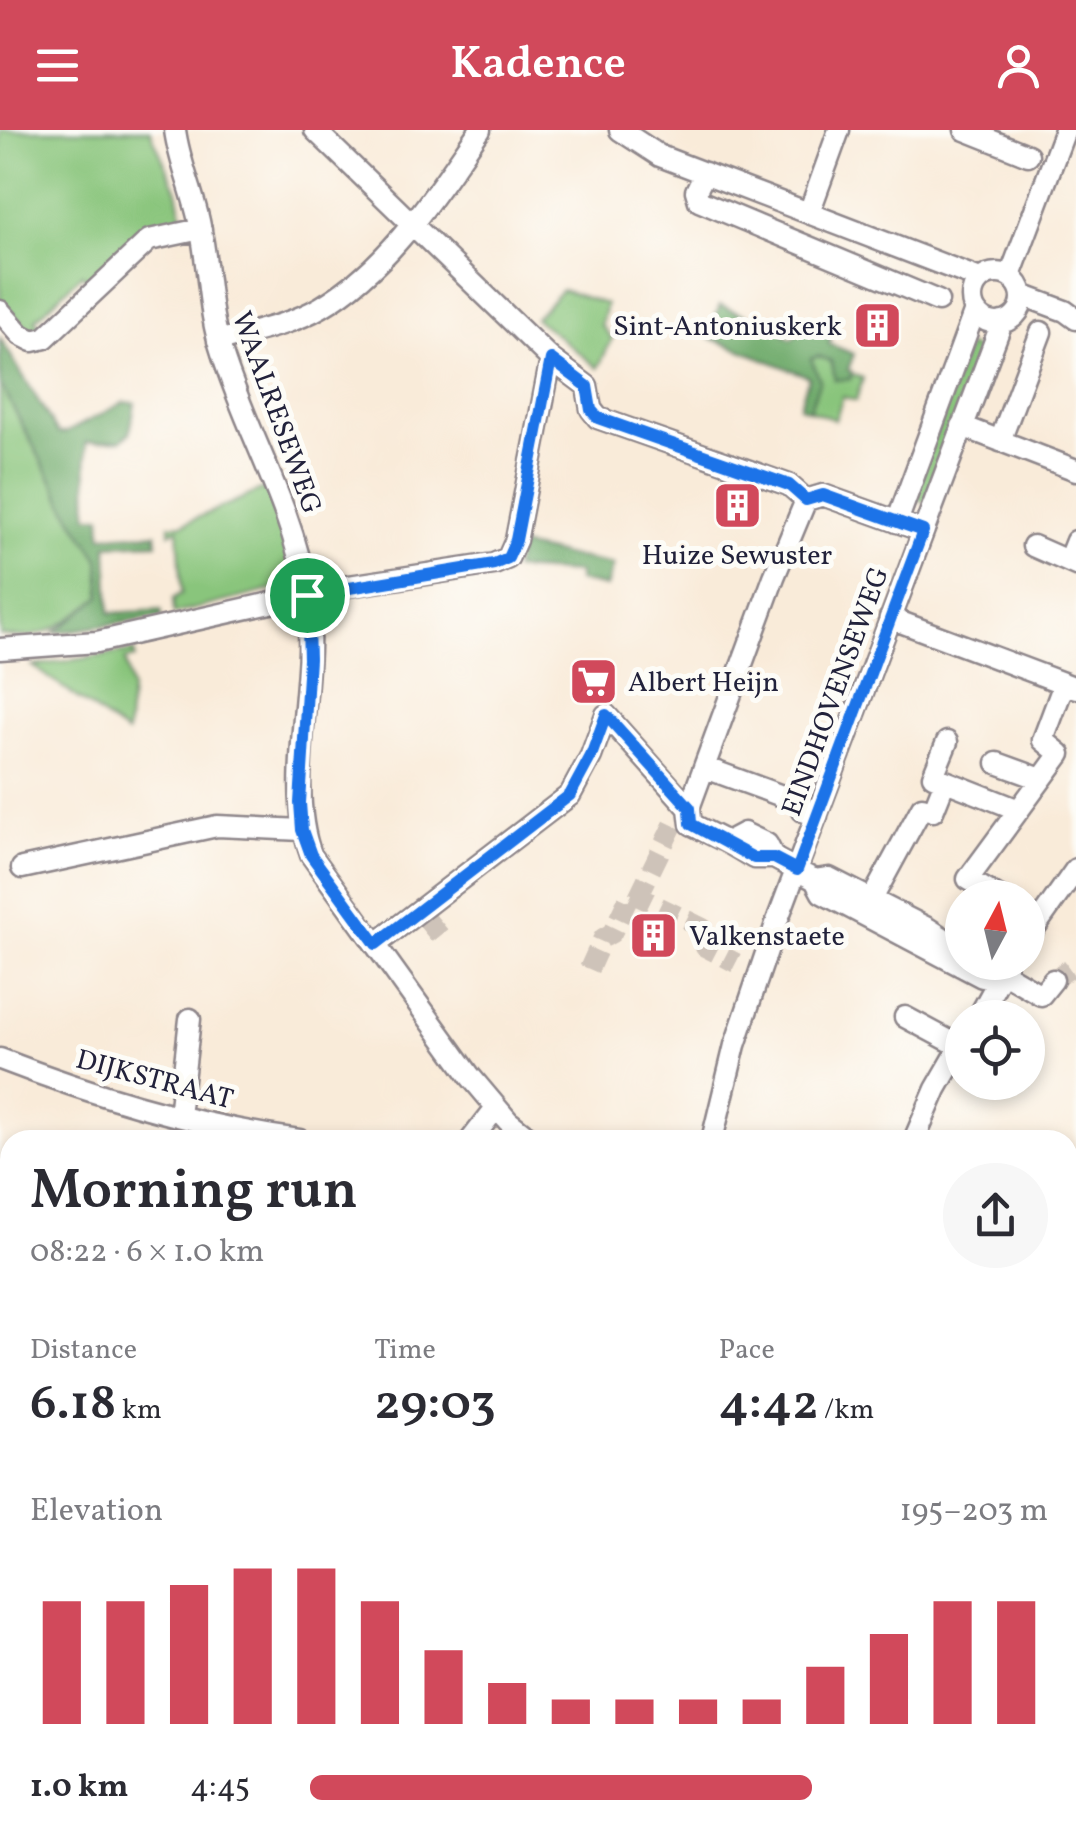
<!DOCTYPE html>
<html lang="en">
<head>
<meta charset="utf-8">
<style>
  :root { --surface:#fff; --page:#f7f7f7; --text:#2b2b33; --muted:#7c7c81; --accent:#d1495b }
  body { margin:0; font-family:Vollkorn,serif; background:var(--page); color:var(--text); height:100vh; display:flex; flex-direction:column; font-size:38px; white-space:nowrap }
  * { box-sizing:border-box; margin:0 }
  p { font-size:32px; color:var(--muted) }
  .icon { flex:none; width:55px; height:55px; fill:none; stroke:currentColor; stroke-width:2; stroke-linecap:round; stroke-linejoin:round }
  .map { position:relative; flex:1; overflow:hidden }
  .drawer { position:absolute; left:0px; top:1000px; width:1078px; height:718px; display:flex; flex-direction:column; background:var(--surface); border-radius:30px 30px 0 0; box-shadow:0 5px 15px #0003 }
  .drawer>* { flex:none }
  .needle { width:65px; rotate:7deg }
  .tools { position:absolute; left:945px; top:750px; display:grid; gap:20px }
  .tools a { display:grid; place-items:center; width:100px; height:100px; border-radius:50%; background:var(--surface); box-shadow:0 5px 15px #0003; font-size:50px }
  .pin { position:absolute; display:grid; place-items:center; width:85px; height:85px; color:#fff; margin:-42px; border:5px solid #fff; border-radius:50%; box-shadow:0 2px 10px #0007 }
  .round { display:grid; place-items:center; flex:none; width:105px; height:105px; border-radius:52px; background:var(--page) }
  .headline { display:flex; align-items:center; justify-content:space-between; height:170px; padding:0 30px }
  h1 { font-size:55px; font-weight:600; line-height:75px }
  .figures { display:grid; grid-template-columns:repeat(3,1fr); gap:15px; height:170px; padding:10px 30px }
  .figures div { display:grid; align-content:center }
  .figures b { font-size:50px; font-weight:600 }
  .figures small { font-size:28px; font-weight:400 }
  .figures p { font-size:28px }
  .chart { height:280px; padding:20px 30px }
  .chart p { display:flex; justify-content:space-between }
  .chart svg { width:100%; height:180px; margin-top:10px; stroke:var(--accent); stroke-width:6 }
  ul { padding:0 30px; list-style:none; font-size:32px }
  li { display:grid; grid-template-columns:160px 120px 1fr; align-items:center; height:75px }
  li i { height:25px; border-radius:12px; background:var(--accent) }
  header { display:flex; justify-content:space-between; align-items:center; height:130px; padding:0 30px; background:var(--accent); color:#fff; font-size:45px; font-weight:600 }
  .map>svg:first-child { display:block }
  .green { fill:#89c57b; stroke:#56745b; stroke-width:2.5 }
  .forest { fill:#6eaa6b; stroke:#486653; stroke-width:2.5 }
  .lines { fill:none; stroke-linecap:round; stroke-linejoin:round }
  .minor-tunnel { stroke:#cec3b9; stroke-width:20; stroke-dasharray:20 10; stroke-linecap:butt }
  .minor-casing { stroke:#8e868a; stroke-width:25 }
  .minor { stroke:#fff; stroke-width:20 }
  .route-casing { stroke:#fff; stroke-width:20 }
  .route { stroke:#1a73e8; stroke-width:12 }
  .labels { text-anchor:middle; stroke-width:10; stroke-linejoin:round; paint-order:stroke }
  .poi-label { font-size:28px; fill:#22223b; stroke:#fdfcf7; text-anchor:start }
  .street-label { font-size:28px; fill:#22223b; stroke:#fdfcf7 }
</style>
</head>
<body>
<header><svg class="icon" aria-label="menu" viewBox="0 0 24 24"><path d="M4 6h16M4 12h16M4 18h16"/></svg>Kadence<svg class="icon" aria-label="person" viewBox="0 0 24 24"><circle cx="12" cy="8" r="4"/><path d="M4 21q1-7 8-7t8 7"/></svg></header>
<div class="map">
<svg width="1076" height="1717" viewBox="0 0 1076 1717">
  <rect width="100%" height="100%" fill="#fdfcf7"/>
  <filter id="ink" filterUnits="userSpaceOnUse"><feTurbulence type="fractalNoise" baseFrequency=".01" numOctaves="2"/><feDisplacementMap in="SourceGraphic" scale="20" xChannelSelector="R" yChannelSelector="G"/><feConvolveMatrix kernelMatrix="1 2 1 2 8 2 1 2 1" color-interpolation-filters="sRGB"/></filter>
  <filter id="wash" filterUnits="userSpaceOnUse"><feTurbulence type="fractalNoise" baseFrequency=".0048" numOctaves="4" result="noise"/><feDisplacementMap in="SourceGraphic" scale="40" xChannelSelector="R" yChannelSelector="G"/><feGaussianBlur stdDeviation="2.25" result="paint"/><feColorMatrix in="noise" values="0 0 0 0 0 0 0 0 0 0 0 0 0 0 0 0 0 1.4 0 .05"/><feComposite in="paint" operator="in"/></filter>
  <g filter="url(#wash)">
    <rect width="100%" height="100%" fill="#f9ebd9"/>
    <path class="green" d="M0 0H150L177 61 184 95 146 99 90 153 82 144 35 190 40 197 31 201 0 171Z
      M562 160 606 174 601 195 612 209 598 238 535 188Z
      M967 216 985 222 929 373 911 367Z
      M818 226 831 231 850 249 851 244 863 248 856 271 843 267 835 290 809 280 820 250 811 229Z
      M0 253 72 388 99 429 101 467C66 490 46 514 0 505Z
      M266 358 288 415 296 454 174 484 173 469 182 463 178 399 170 403V395L183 394Z
      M134 521 135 528 125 530 131 561 127 604 33 536Z"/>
    <path class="forest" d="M720 175 785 201 784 205 792 209 799 201 804 204 813 201 831 208 829 214 854 224 848 240 852 242 850 249 835 250 831 231 818 226 811 229 820 250 809 280 799 277 809 247 708 207Z
      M0 208 58 303H65L124 272 135 273 130 303 121 310 86 312 88 386H101L102 406 156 403 157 413 107 415 110 483 161 480 162 487 54 503 101 466 99 429 72 388 0 253Z
      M520 416 613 435 606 457 578 451V443L514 439Z"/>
  </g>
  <g filter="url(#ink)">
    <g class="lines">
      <path class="minor-tunnel" d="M638 767 674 693
        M427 790 440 806
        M589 839 603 808 612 803 631 763 703 798 705 817 736 833
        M1053 850 1076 834"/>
      <defs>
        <path id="minor" d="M175 0C179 32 194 64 200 96 209 138 208 182 222 223 247 303 292 376 306 460 320 544 283 649 311 725L470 946 508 991 532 1010
          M315 0 551 229 587 256 591 279 598 288 789 355 806 370 823 365 923 401
          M620 0 660 26 980 149
          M965 0 1028 25
          M705 43 696 61 699 71 938 171
          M809 83 839 0
          M972 168a25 25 0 1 1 50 0a25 25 0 1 1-50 0Z
          M1010 146 1065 0
          M1022 165 1065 181 1076 189
          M0 181 21 205 33 211 45 208 149 110 201 99
          M218 211C252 202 291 195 321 177 391 136 435 64 480 0
          M962 296 1076 340
          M1000 311 1041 202
          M897 392 975 180
          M1033 416 1076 435
          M1068 431 1076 411
          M890 488 1076 558
          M0 519 97 512 342 457 494 434 508 428 516 410 551 229
          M947 612 933 646 1019 680
          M997 633 1041 649
          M706 638 801 673 803 681 817 686
          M689 678 774 447 806 370
          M727 712 754 728H774L815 750 822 763 982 847 1003 842
          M22 738 217 696 302 700
          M815 750 829 748 929 799 962 820
          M1000 768 968 749 1060 624 1043 610 1064 554
          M872 769 922 677 933 681 945 651
          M1028 807 1076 739
          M376 814 570 665 591 626 606 585 689 678 691 694 727 712 744 703 767 714 774 728
          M992 836 1041 865 1053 850
          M905 887 961 917
          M978 888 1006 837
          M0 929C96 966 196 996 299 1010
          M179 986 190 889
          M471 1010 496 978
          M712 1010 735 915 777 791 1002 192
          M914 1010 936 959 962 914
          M1068 1040 1076 1037
          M0 1090 7 1094 0 1107
          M1068 1174 1076 1171
          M0 1242 10 1245
          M1068 1410 1076 1408
          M0 1411 10 1409
          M0 1431 10 1433
          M1068 1452 1076 1476
          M0 1646 10 1636
          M1068 1690 1076 1694
          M221 1708 222 1717
          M437 1717 440 1708"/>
      </defs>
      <use href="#minor" class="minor-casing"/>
      <use href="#minor" class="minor"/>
    </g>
  </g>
  <g class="lines" filter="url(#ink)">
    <defs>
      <path id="route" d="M551 229 587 256 591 280 598 288 789 355 806 370 823 365 923 401 797 740 774 728H754L691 694 690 678 606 585 591 626 570 665 376 814 311 725 302 700 300 673 309 529 307 465 494 434 508 428 516 410Z"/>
    </defs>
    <use href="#route" class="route-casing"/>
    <use href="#route" class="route"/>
  </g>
  <defs>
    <symbol id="building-square" viewBox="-11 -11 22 22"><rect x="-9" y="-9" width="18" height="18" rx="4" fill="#d1495b" stroke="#fdfcf7"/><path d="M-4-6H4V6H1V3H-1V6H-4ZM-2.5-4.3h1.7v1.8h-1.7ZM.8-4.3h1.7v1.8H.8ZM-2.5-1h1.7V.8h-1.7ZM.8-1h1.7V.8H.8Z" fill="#fff"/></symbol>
    <symbol id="supermarket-square" viewBox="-11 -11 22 22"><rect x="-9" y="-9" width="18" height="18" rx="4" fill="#d1495b" stroke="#fdfcf7"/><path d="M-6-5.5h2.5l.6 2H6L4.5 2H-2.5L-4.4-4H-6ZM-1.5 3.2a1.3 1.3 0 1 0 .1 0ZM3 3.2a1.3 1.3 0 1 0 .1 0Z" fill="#fff"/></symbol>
  </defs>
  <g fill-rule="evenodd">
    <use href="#building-square" x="850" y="168" width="55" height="55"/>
    <use href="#building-square" x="710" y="348" width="55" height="55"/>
    <use href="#supermarket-square" x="566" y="524" width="55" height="55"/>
    <use href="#building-square" x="626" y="778" width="55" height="55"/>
  </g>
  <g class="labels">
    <g class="poi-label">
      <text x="842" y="205" text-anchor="end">Sint-Antoniuskerk</text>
      <text x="737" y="434" text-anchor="middle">Huize Sewuster</text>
      <text x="628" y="561">Albert Heijn</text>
      <text x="689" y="815">Valkenstaete</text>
    </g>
    <g class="street-label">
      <text transform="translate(278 282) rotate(70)" y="10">WAALRESEWEG</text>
      <text transform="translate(834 561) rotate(-70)" y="10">EINDHOVENSEWEG</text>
      <text transform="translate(155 948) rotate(15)" y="10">DIJKSTRAAT</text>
    </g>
  </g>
</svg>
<div class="tools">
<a><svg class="needle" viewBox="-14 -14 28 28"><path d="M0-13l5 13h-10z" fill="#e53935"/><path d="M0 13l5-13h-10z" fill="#7c7c81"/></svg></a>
<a><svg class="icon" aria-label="locate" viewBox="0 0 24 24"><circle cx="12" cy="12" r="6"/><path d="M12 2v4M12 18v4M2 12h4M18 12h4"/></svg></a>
</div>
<div class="pin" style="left:307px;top:465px;background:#1e9e55"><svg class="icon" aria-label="arrive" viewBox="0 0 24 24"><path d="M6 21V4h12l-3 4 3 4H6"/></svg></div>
<section class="drawer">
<div class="headline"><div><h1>Morning run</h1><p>08:22 · 6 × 1.0 km</p></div><a class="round"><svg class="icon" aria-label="share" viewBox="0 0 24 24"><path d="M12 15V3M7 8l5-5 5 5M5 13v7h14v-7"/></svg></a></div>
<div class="figures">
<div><p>Distance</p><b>6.18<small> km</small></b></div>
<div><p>Time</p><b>29:03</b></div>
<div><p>Pace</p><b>4:42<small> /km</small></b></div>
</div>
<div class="chart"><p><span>Elevation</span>195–203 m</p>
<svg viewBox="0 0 160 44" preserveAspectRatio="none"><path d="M5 44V14M15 44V14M25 44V10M35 44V6M45 44V6M55 44V14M65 44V26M75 44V34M85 44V38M95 44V38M105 44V38M115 44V38M125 44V30M135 44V22M145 44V14M155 44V14"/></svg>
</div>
<ul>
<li><b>1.0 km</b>4:45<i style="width:68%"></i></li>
</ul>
</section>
</div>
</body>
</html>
